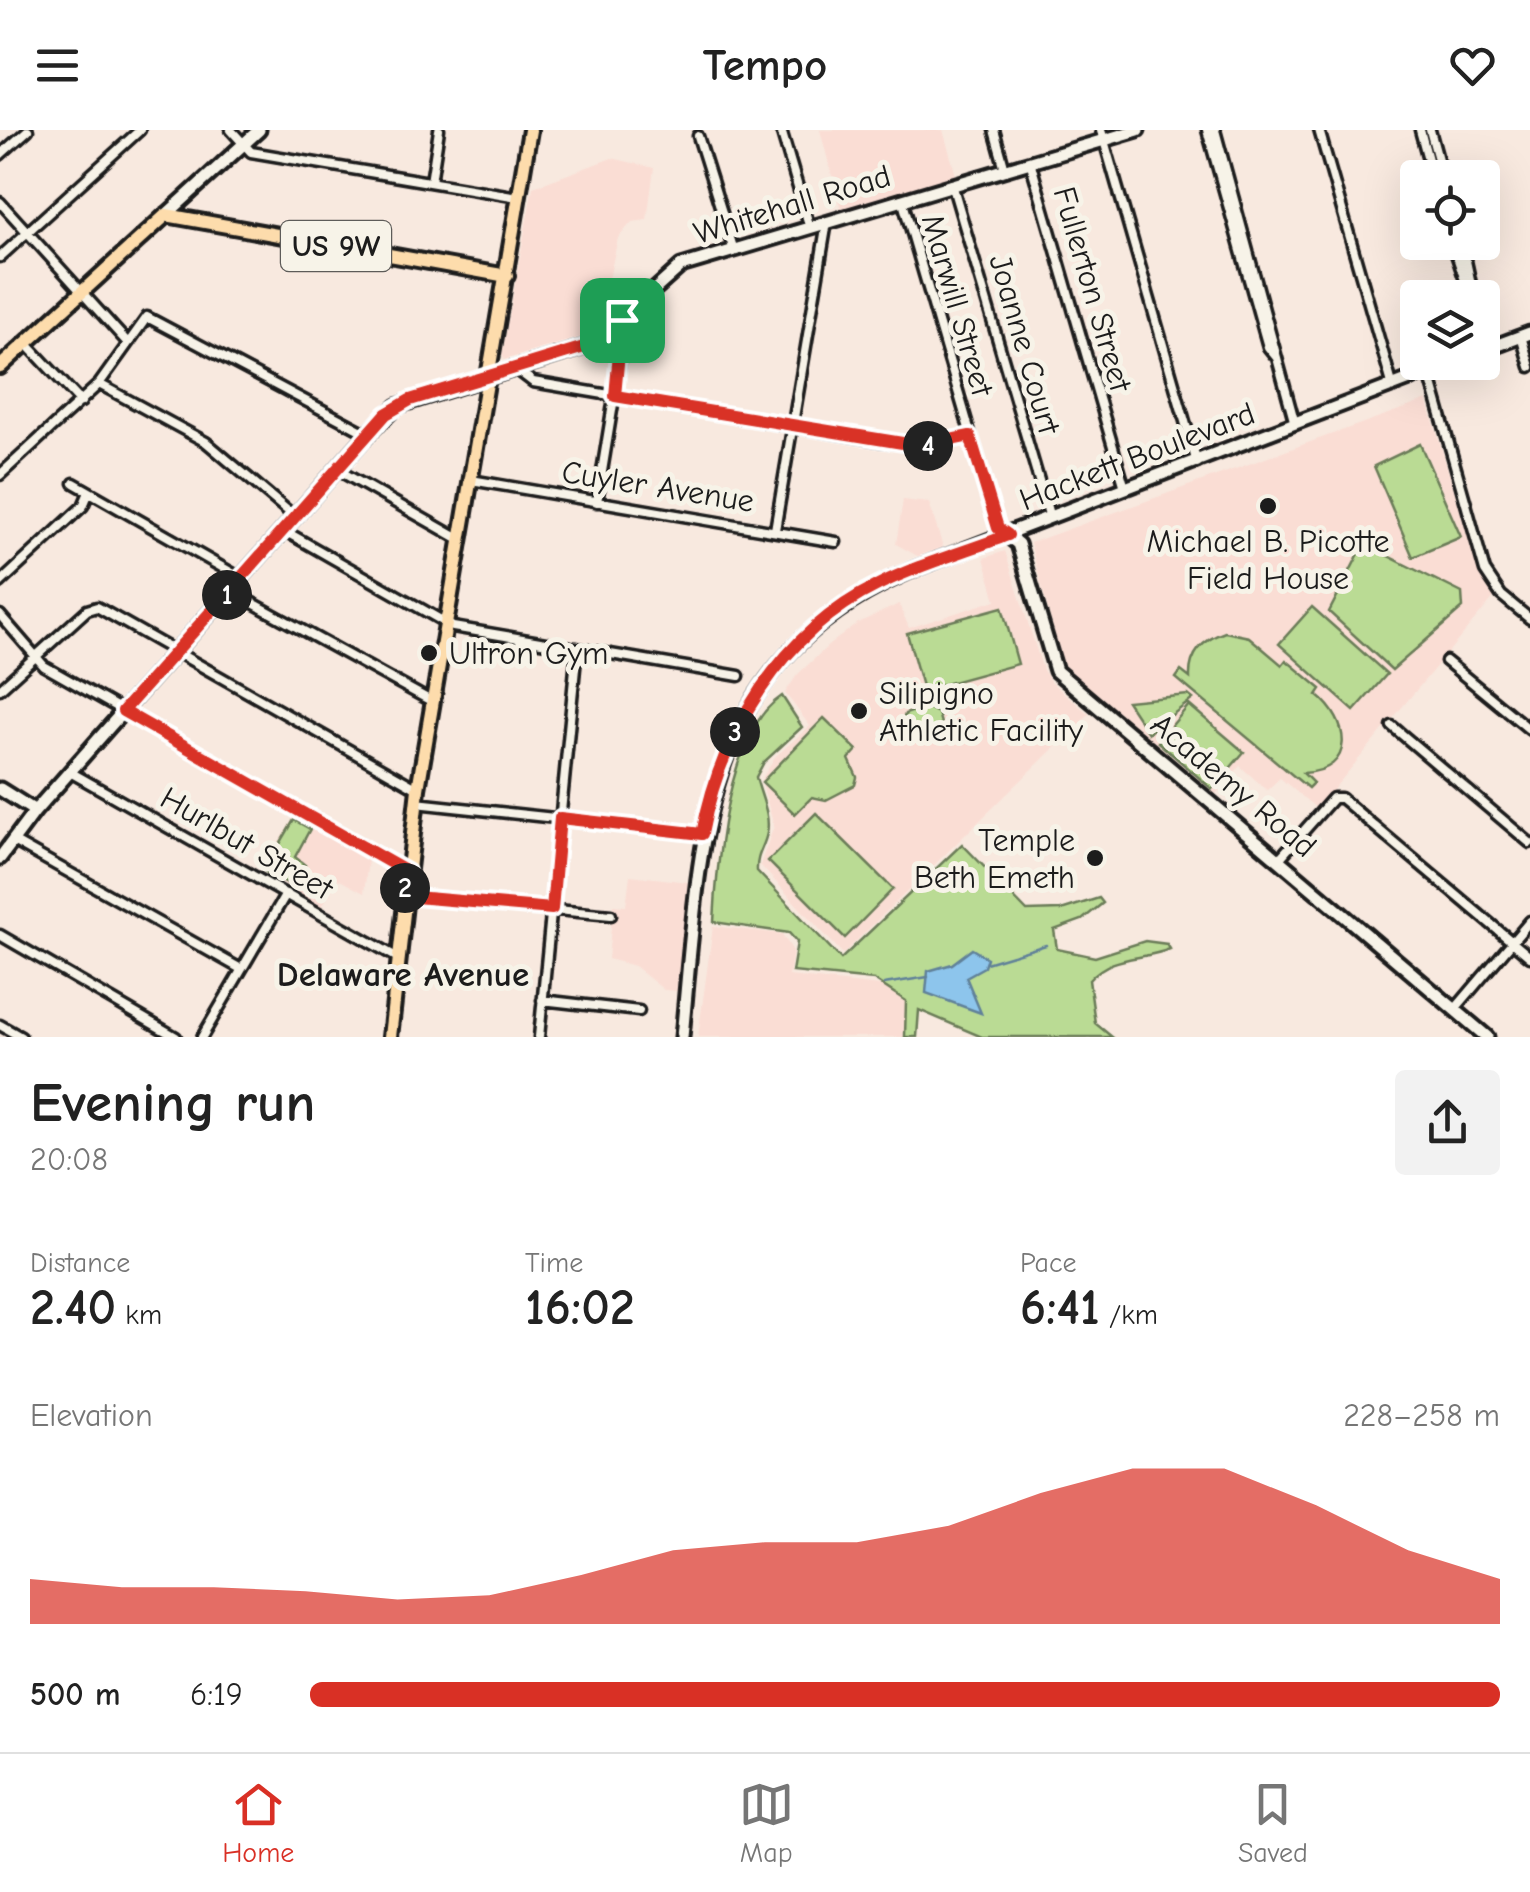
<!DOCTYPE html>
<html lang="en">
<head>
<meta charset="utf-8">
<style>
  :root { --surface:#fff; --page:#f2f2f2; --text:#222; --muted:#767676; --line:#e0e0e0; --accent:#d93025 }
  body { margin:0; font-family:"Comic Neue",sans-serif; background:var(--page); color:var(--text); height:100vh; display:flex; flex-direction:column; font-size:38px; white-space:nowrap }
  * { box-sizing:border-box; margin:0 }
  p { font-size:32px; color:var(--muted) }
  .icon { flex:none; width:55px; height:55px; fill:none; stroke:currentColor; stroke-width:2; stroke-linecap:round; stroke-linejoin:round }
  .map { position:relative; height:907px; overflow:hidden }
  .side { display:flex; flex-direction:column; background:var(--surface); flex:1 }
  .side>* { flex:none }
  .buttons { position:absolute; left:1400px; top:30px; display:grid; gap:20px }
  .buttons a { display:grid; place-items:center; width:100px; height:100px; border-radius:10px; background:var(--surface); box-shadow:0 10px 40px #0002; font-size:50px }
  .pin { position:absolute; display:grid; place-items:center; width:85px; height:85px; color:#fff; margin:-42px; border-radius:20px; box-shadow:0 5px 15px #0006 }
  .km { position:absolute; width:50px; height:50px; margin:-25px; border-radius:50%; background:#222; color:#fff; font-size:28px; line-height:50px; text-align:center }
  .round { display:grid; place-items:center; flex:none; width:105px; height:105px; border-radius:10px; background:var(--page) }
  .overview { display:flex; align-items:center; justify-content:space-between; height:170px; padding:0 30px }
  h1 { font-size:55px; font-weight:600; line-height:75px }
  .stats { display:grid; grid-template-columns:repeat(3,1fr); gap:15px; height:170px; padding:10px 30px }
  .stats div { display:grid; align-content:center }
  .stats b { font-size:50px; font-weight:600 }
  .stats small { font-size:28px; font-weight:400 }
  .stats p { font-size:28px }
  .chart { height:280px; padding:20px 30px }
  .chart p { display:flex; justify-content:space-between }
  .chart svg { width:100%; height:180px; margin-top:10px; fill:var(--accent); opacity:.7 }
  ul { padding:0 30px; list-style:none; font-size:32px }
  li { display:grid; grid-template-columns:160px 120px 1fr; align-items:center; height:75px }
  li i { height:25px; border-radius:12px; background:var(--accent) }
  header { display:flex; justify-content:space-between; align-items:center; height:130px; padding:0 30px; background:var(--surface); font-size:45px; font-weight:600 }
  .tab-bar { display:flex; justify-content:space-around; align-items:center; height:140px; border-top:2px solid var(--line); background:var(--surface); font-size:28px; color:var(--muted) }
  .tab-bar a { display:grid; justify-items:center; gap:5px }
  .tab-bar .on { color:var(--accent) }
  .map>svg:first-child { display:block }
  .built { fill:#faddd4 }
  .green { fill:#badb94; stroke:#6b7c58; stroke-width:2.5 }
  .water { fill:#8dc5ec; stroke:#608199; stroke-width:2.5 }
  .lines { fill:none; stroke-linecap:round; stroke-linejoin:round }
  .stream { stroke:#608199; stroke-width:2.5 }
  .street-casing { stroke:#1c1c1c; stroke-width:15 }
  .secondary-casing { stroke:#1c1c1c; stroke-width:19 }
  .primary-casing { stroke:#1c1c1c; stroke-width:20 }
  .street { stroke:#f7f3e8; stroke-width:8 }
  .secondary { stroke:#f7f3e8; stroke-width:11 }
  .primary { stroke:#fddcac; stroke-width:12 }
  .route-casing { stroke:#fff; stroke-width:20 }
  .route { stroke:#d93025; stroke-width:12 }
  .poi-dot { fill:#1c1c1c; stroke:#f7f3e8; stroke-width:4 }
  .labels { text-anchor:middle; stroke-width:10; stroke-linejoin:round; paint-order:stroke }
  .shield { fill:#f7f3e8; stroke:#5e5c59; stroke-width:2.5 }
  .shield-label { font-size:30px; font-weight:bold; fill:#1c1c1c }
  .street-label { font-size:32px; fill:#1c1c1c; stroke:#f7f3e8 }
  .poi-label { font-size:32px; fill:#1c1c1c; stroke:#f7f3e8; text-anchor:start }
  .neighbourhood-label { font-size:35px; font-weight:bold; fill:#1c1c1c; stroke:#f7f3e8 }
</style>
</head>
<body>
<header><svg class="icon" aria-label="menu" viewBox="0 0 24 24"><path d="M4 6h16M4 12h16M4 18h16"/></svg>Tempo<svg class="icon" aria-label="heart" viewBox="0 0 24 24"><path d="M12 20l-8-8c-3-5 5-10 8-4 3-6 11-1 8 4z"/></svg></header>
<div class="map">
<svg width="1530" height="907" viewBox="0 0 1530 907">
  <rect width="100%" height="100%" fill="#f8e9df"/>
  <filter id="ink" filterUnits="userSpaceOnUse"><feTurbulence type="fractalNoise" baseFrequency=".01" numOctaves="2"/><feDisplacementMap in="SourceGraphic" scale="20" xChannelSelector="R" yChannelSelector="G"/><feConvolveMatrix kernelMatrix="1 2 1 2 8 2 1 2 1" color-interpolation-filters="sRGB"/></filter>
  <g filter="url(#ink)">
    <path class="built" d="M820 0H943L956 45 841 80Z
      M612 28 654 38 647 90 632 92 618 108 597 203 504 230 502 224 533 57Z
      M1427 270 1480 446 1495 466 1317 679 1280 648 1267 660 1240 636 1215 665 1063 535 1030 413Z
      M903 370 929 373 944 420 921 428 896 414Z
      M1005 421 1043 540 1051 552 1089 584 843 824 760 735 774 696 761 650 776 626 810 596 785 563 797 545 829 515 858 493 899 474 909 498 996 470 984 428Z
      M294 687 368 730 364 763 338 749 321 778 262 740Z
      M630 745 688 752 678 861 664 860 634 836 608 829 613 775 626 776Z
      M713 796 782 804 793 821 789 846 916 860 911 907H698Z"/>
    <path class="green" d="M1420 314 1461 407 1413 427 1374 336Z
      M1364 414 1462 463 1463 478 1392 540 1329 482Z
      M1002 477 1018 534 923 560 907 503Z
      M1312 477 1387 544 1354 581 1279 514Z
      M1225 502 1249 507 1282 535 1286 530 1321 559 1317 565C1350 591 1357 641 1303 643L1313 653 1308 658 1176 548 1181 541 1190 548C1189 524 1202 510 1225 502Z
      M1188 565 1193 569 1148 603 1127 571Z
      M782 566 802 597 764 632 756 647C760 665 771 685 767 703 764 718 756 725 757 741L841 829 962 714 1027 781 1061 780 1099 768 1103 773 1082 790 1054 800 1057 819 1095 827 1145 811 1167 814 1170 819C1140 831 1112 824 1089 850L1095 893 1112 907H982L919 880 917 907H905L906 871 874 850 792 842 797 812 789 803 714 792C717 732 727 602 782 566Z
      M1189 575 1244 622 1212 659 1158 612Z
      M926 577 938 583 944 604 929 605 920 613 913 607 908 612 900 600 905 584Z
      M824 588 857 620 849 629 857 647 855 655 826 670 812 667 795 684 762 652Z
      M816 683 893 759 845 808 768 731Z
      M294 690 310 699 295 727 305 735 291 755 264 741Z"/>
    <path class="water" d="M972 819 987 828 984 837 966 847 981 883 926 863 928 841 952 834Z"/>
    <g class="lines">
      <path class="stream" d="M986 833 1046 815
        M884 854 928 847"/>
      <defs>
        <path id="street" d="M231 0 251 22 518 67
          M781 0 810 98
          M994 0 1005 39
          M1101 0 1197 333
          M1207 0 1268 217 1277 228
          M1215 0 1295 294
          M1319 0 1393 257
          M1420 0 1433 48
          M1430 0 1443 48
          M698 6 734 121
          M0 25 28 0
          M1030 31 1125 358
          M431 52 439 0
          M952 54 1050 388
          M902 69 998 398 1007 405
          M0 72 127 212
          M1452 112 1471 168
          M1462 112 1474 168
          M0 127 140 0
          M1482 202 1488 219
          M1521 206 1530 237
          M26 213 81 272
          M516 239 533 252 881 311 930 316 970 306
          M1429 243 1485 441 1501 465 1530 489
          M99 254 206 312 295 387
          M336 339 461 410
          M0 345 99 254 147 187 368 304
          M471 350 836 412
          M74 353 241 448
          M597 372 623 213 622 191
          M283 400 453 497 739 546
          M775 400 827 92
          M0 453 83 376 89 362
          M231 461 433 572
          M0 485 44 536 407 742
          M1446 531 1530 600
          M0 559 87 480 97 477 418 659
          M1392 596 1530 713
          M70 642 398 828
          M416 673 703 704
          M13 711 241 839
          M1279 729 1333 668H1341L1530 827
          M404 766 611 785
          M0 805 176 907
          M542 870 639 881
          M1455 879 1530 791
          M0 895 21 907
          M202 907 286 764
          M539 907 577 518"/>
        <path id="secondary" d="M166 85 259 0
          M1482 221 1530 203
          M1007 405 1018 414 1056 541 1487 907
          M0 659 35 681
          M0 728 35 681 368 304 397 276 594 214 681 136 1138 0
          M682 907C702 702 698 530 917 438L1454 232"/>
        <path id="primary" d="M0 237 166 85 507 146
          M390 907 418 659 530 0"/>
      </defs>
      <use href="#street" class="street-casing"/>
      <use href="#secondary" class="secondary-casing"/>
      <use href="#primary" class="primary-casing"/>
      <use href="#street" class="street"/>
      <use href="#secondary" class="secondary"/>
      <use href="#primary" class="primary"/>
    </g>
  </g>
  <g class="lines" filter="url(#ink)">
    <defs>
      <path id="route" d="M622 190 615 266 921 316 970 306 998 398 1008 405C965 422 919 434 878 455 782 502 721 601 702 704L560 688 552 779 404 766 407 742 123 581 386 284 410 270 594 214Z"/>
    </defs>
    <use href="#route" class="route-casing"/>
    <use href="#route" class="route"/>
  </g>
  <g class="poi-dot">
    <circle cx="1268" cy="376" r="10"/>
    <circle cx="429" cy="523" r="10"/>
    <circle cx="859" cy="581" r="10"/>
    <circle cx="1095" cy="728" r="10"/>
  </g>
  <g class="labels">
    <rect class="shield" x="281" y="91" width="110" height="50" rx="8"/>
    <g class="shield-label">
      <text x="336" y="126">US 9W</text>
    </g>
    <g class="street-label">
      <text transform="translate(792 74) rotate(-17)" y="11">Whitehall Road</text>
      <text transform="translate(1093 159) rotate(74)" y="11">Fullerton Street</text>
      <text transform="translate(958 175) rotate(74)" y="11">Marwill Street</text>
      <text transform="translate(1025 214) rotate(74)" y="11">Joanne Court</text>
      <text transform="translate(1137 326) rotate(-21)" y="11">Hackett Boulevard</text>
      <text transform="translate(658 356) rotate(9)" y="11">Cuyler Avenue</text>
      <text transform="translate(1234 655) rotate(40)" y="11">Academy Road</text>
      <text transform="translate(247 713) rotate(30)" y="11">Hurlbut Street</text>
    </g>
    <g class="poi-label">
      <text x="1268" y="422" text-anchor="middle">Michael B. Picotte<tspan x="1268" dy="37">Field House</tspan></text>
      <text x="449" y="534">Ultron Gym</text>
      <text x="879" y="574">Silipigno<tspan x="879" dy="37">Athletic Facility</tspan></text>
      <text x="1075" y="721" text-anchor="end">Temple<tspan x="1075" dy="37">Beth Emeth</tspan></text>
    </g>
    <g class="neighbourhood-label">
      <text x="403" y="856">Delaware Avenue</text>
    </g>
  </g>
</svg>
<div class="buttons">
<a><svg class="icon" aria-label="locate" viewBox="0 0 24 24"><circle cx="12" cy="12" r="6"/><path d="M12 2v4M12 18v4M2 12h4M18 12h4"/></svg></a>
<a><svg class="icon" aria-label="layers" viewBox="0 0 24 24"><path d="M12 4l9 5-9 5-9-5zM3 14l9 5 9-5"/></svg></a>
</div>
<div class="pin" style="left:622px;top:190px;background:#1e9e55"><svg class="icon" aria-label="arrive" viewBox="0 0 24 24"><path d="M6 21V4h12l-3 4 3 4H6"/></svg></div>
<b class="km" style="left:227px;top:465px">1</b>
<b class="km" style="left:405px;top:758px">2</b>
<b class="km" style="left:735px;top:602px">3</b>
<b class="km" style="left:928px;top:316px">4</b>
</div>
<section class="side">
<div class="overview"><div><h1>Evening run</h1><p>20:08</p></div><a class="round"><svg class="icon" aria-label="share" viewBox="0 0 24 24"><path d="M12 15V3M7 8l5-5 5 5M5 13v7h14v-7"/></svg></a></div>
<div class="stats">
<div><p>Distance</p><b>2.40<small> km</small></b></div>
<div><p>Time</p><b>16:02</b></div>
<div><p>Pace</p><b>6:41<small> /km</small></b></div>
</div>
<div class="chart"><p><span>Elevation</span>228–258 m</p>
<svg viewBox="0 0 160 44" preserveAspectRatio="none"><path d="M0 44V33L10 35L20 35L30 36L40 38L50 37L60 32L70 26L80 24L90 24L100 20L110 12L120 6L130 6L140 15L150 26L160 33V44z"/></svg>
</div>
<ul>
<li><b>500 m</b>6:19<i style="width:100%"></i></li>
</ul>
</section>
<nav class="tab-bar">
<a class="on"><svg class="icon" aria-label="home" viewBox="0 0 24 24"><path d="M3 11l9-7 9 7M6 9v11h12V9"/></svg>Home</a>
<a><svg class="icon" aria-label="map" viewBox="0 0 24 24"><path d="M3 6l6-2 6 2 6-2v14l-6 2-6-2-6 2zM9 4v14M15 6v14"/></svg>Map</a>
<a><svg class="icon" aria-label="saved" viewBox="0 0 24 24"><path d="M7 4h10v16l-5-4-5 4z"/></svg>Saved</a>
</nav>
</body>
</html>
